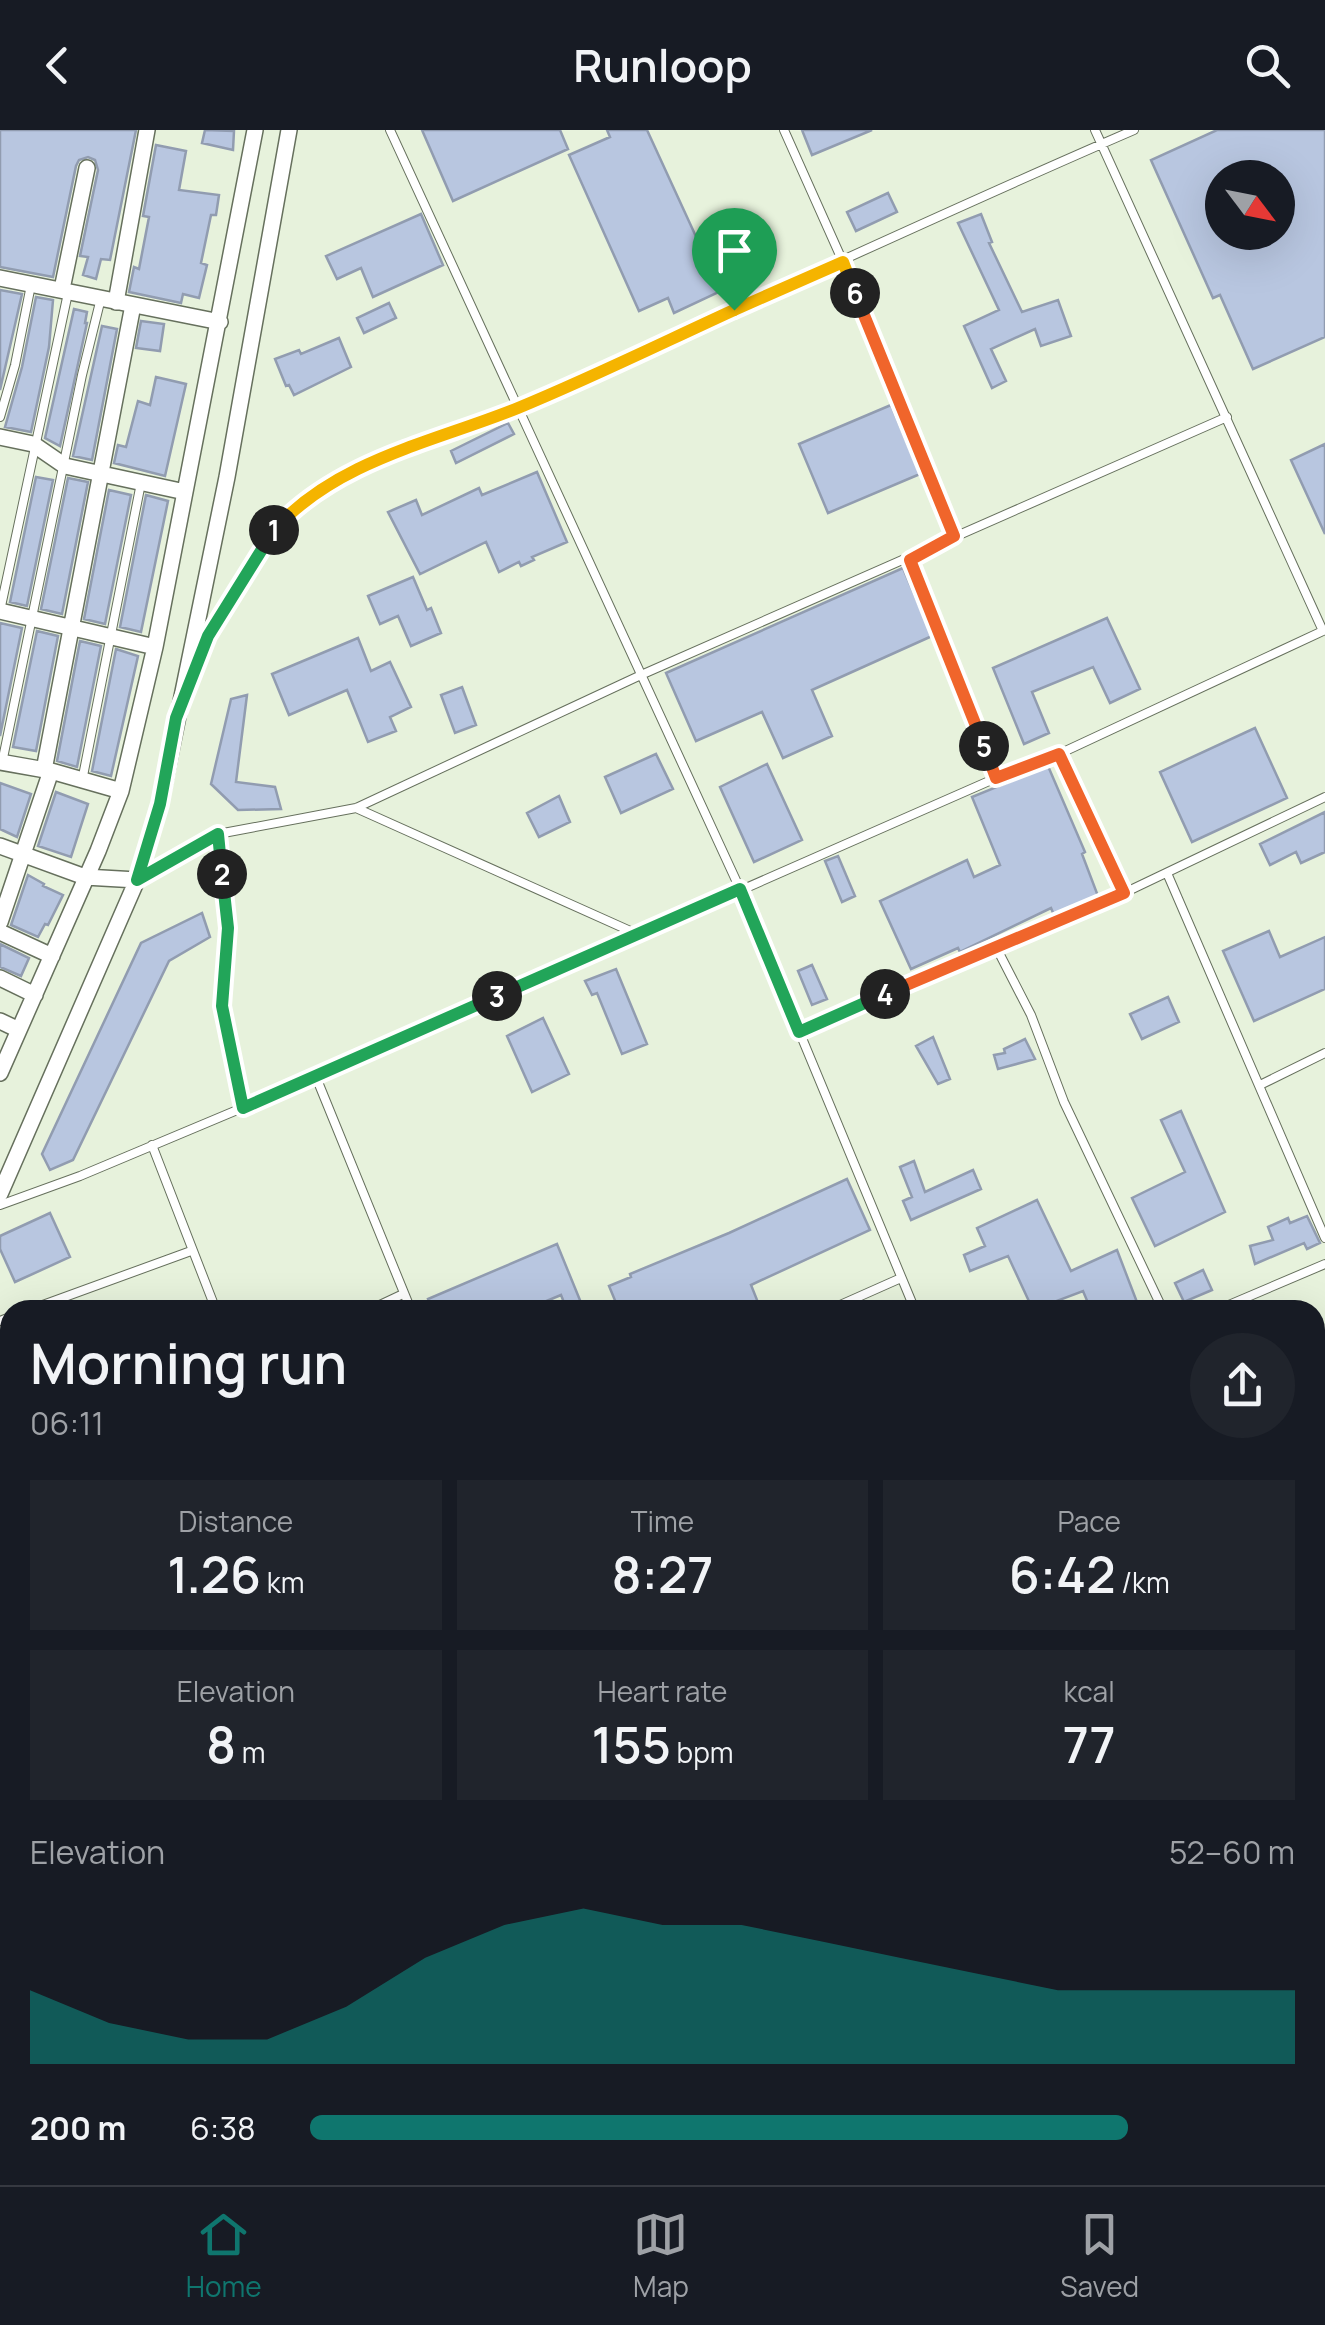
<!DOCTYPE html>
<html lang="en">
<head>
<meta charset="utf-8">
<style>
  :root { --surface:#171b24; --page:#20242c; --text:#f1f3f6; --muted:#9ea1a6; --line:#363941; --accent:#0f766e }
  body { margin:0; font-family:Manrope,sans-serif; background:var(--page); color:var(--text); height:100vh; display:flex; flex-direction:column; font-size:38px; white-space:nowrap }
  * { box-sizing:border-box; margin:0 }
  p { font-size:32px; color:var(--muted) }
  .icon { flex:none; width:55px; height:55px; fill:none; stroke:currentColor; stroke-width:2; stroke-linecap:round; stroke-linejoin:round }
  .map { position:relative; flex:1; overflow:hidden }
  .side { position:absolute; left:0px; top:1170px; width:1325px; height:885px; display:flex; flex-direction:column; background:var(--surface); border-radius:30px 30px 0 0; box-shadow:0 10px 40px #0002 }
  .side>* { flex:none }
  .needle { width:65px; rotate:122deg }
  .buttons { position:absolute; left:1205px; top:30px; display:grid; gap:20px }
  .buttons a { display:grid; place-items:center; width:90px; height:90px; border-radius:50%; background:var(--surface); box-shadow:0 10px 40px #0002; font-size:50px }
  .pin { position:absolute; display:grid; place-items:center; width:85px; height:85px; color:#fff; margin:-102px -42px; border-radius:50% 50% 50% 0; rotate:-45deg; box-shadow:0 0 10px #0007 }
  .pin .icon { rotate:45deg }
  .km { position:absolute; width:50px; height:50px; margin:-25px; border-radius:50%; background:#222; color:#fff; font-size:28px; line-height:50px; text-align:center }
  .round { display:grid; place-items:center; flex:none; width:105px; height:105px; border-radius:52px; background:var(--page) }
  .summary { display:flex; align-items:center; justify-content:space-between; height:170px; padding:0 30px }
  h1 { font-size:55px; font-weight:600; line-height:75px }
  .metrics { display:grid; grid-template-columns:repeat(3,1fr); gap:15px; height:170px; padding:10px 30px }
  .metrics div { display:grid; align-content:center; border-radius:0px; background:var(--page); text-align:center }
  .metrics b { font-size:50px; font-weight:600 }
  .metrics small { font-size:28px; font-weight:400 }
  .metrics p { font-size:28px }
  .chart { height:280px; padding:20px 30px }
  .chart p { display:flex; justify-content:space-between }
  .chart svg { width:100%; height:180px; margin-top:10px; fill:var(--accent); opacity:.7 }
  ul { padding:0 30px; list-style:none; font-size:32px }
  li { display:grid; grid-template-columns:160px 120px 1fr; align-items:center; height:75px }
  li i { height:25px; border-radius:12px; background:var(--accent) }
  header { display:flex; justify-content:space-between; align-items:center; height:130px; padding:0 30px; background:var(--surface); font-size:45px; font-weight:600 }
  .dock { display:flex; justify-content:space-around; align-items:center; height:140px; border-top:2px solid var(--line); background:var(--surface); font-size:28px; color:var(--muted) }
  .dock a { display:grid; justify-items:center; gap:5px }
  .dock .active { color:var(--accent) }
  .map>svg:first-child { display:block }
  .building { fill:#b8c6e0; stroke:#919cb0; stroke-width:2.5; fill-rule:evenodd }
  .lines { fill:none; stroke-linecap:round; stroke-linejoin:round }
  .lane-casing { stroke:#66705d; stroke-width:10 }
  .street-casing { stroke:#66705d; stroke-width:18 }
  .lane { stroke:#fff; stroke-width:8 }
  .street { stroke:#fff; stroke-width:15 }
  .split-1-casing { stroke:#fff; stroke-width:20 }
  .split-2-casing { stroke:#fff; stroke-width:20 }
  .split-3-casing { stroke:#fff; stroke-width:20 }
  .split-4-casing { stroke:#fff; stroke-width:20 }
  .split-5-casing { stroke:#fff; stroke-width:20 }
  .split-6-casing { stroke:#fff; stroke-width:20 }
  .split-7-casing { stroke:#fff; stroke-width:20 }
  .split-1 { stroke:#f5b400; stroke-width:12 }
  .split-2 { stroke:#22a559; stroke-width:12 }
  .split-3 { stroke:#22a559; stroke-width:12 }
  .split-4 { stroke:#22a559; stroke-width:12 }
  .split-5 { stroke:#f0652b; stroke-width:12 }
  .split-6 { stroke:#f0652b; stroke-width:12 }
  .split-7 { stroke:#f5b400; stroke-width:12 }
</style>
</head>
<body>
<header><svg class="icon" aria-label="back" viewBox="0 0 24 24"><path d="M15 5l-7 7 7 7"/></svg>Runloop<svg class="icon" aria-label="search" viewBox="0 0 24 24"><circle cx="10" cy="10" r="6"/><path d="M15 15l6 6"/></svg></header>
<div class="map">
<svg width="1325" height="2055" viewBox="0 0 1325 2055">
  <rect width="100%" height="100%" fill="#e7f2dc"/>
  <path class="building" d="M0 0H136L110 130 101 129 96 149 83 145 88 127 80 126 98 40 95 30 88 27 79 30 76 36 53 147 0 137Z
    M205 0 234 1 233 20 202 13Z
    M422 0H560L568 19 453 71Z
    M607 0H647L721 161 674 183 668 168 639 181 569 25 610 7Z
    M802 0H872L812 25Z
    M1217 0H1325V207L1253 239 1220 165 1213 168 1151 30ZM1222 48H1278V102H1222Z
    M156 15 186 21 179 60 219 65 216 85H211L201 133 207 135 199 168 183 164 181 173 129 162 134 137 139 139 149 87 143 86Z
    M888 63 897 82 856 101 847 82Z
    M421 84 443 135 373 167 361 138 337 149 326 126Z
    M981 84 992 112 989 113 1022 182 1058 170 1071 206 1041 216 1035 199 991 219 1006 251 992 258 964 196 999 180 958 93Z
    M0 160 22 164 0 260Z
    M36 167 53 170 49 217 31 302 5 297 22 237Z
    M389 173 396 188 364 203 357 188Z
    M74 179 87 182 85 193H87L60 316 45 308Z
    M141 191 164 194 160 221 136 218Z
    M102 196 117 199 92 330 73 326Z
    M339 208 351 237 294 265 289 255 286 256 275 229 299 220 301 224Z
    M156 247 186 254 165 346 114 333 118 315 126 317 138 271 150 275Z
    M891 275 920 344 828 383 799 314Z
    M508 293 514 304 456 333 451 321Z
    M1325 314V404L1291 330Z
    M537 342 567 412 532 427 534 430 521 436 519 432 499 442 486 412 420 444 388 382 416 370 422 385 479 358 482 365Z
    M36 347 53 350 27 476 10 472Z
    M68 348 88 352 62 484 41 479Z
    M109 360 131 365 105 494 84 489Z
    M146 365 168 371 141 502 120 497Z
    M903 438 932 506 812 560 832 606 783 628 762 582 696 611 666 543Z
    M413 447 427 480 431 478 441 503 411 516 398 486 380 494 368 466Z
    M1107 488 1140 559 1110 573 1093 537 1032 562 1049 603 1024 614 993 538Z
    M0 493 22 498 0 606Z
    M37 501 58 506 36 621 13 617Z
    M358 508 371 541 390 532 411 577 390 587 396 601 368 612 347 560 289 585 272 544Z
    M80 511 101 516 77 637 57 631Z
    M116 519 138 526 111 646 92 641Z
    M462 557 476 595 455 603 441 565Z
    M247 565 236 652 275 657 281 679 238 680 211 654 231 569Z
    M1255 598 1287 668 1192 712 1160 642Z
    M656 624 673 659 621 683 605 647Z
    M767 634 802 710 754 732 720 657Z
    M1048 636 1085 722 1082 724 1098 766 1054 785 1051 778 960 822 958 818 911 839 880 771 967 730 974 747 1000 735 972 667Z
    M0 653 31 664 17 707 0 699Z
    M56 662 88 674 71 727 38 716Z
    M559 666 570 692 539 707 527 683Z
    M1325 682V722L1301 733 1296 722 1270 735 1260 714Z
    M838 726 855 766 842 772 825 731Z
    M28 745 44 754 43 756 63 765 48 795 45 794 38 807 11 795Z
    M202 783 210 807 169 831 73 1030 50 1040 42 1024 141 813Z
    M1269 801 1280 827 1325 807V859L1254 891 1223 821Z
    M0 814 29 828 21 846 0 837Z
    M812 835 827 869 812 875 798 841Z
    M616 839 647 914 622 924 597 863 592 865 585 851Z
    M1168 867 1179 892 1142 909 1130 884Z
    M543 888 569 944 532 962 507 906Z
    M933 907 950 949 938 954 916 916Z
    M1025 909 1035 929 998 939 994 925 1005 923 1004 919Z
    M1181 981 1225 1082 1155 1116 1132 1068 1185 1042 1161 990Z
    M914 1031 925 1062 973 1040 981 1059 911 1090 903 1071 912 1067 900 1037Z
    M847 1049 870 1100 751 1155 761 1180H619L609 1156 631 1147 630 1144 729 1103Z
    M1037 1070 1071 1141 1117 1120 1140 1180H1091L1083 1161 1033 1180 1008 1126 970 1141 964 1125 985 1116 977 1098Z
    M50 1083 70 1127 15 1152 0 1119V1106Z
    M1307 1086 1320 1113 1307 1119 1304 1113 1255 1134 1250 1116 1273 1110 1268 1097 1288 1088 1290 1093Z
    M557 1114 584 1180H567L561 1165 525 1180H432L428 1169Z
    M1203 1140 1212 1160 1184 1172 1175 1153Z"/>
  <g class="lines">
    <defs>
      <path id="lane" d="M390 0 740 759 915 1180
        M784 0 843 132 954 407
        M1095 0 1323 501
        M0 287 15 235 31 155
        M910 430 996 648
        M0 481 68 163
        M192 547C209 502 257 409 293 379 361 324 449 309 527 274 729 183 930 88 1134 0
        M1059 624 1124 763
        M2 633 82 245 101 168
        M82 651 141 353
        M356 678 637 804
        M218 704 228 798 222 845V876L243 978
        M1167 743 1325 1108
        M139 749 218 704 356 678 641 545 1227 287
        M996 817 1031 885 1064 972 1163 1180
        M799 902 1124 763 1325 667
        M316 947 411 1180
        M1260 955 1325 923
        M152 1015 216 1180
        M0 1075 80 1046 316 947 996 648 1059 624 1325 500
        M29 1180 191 1121
        M369 1180 403 1164
        M829 1180 901 1148
        M1217 1180 1325 1134
        M0 1191 10 1187
        M0 1340 10 1336
        M0 1397 10 1418
        M1315 1498 1325 1492
        M0 1545 10 1541
        M1315 1571 1325 1562
        M1315 1575 1325 1586
        M1304 2045 1310 2055"/>
      <path id="street" d="M0 148 220 192
        M62 159 87 38
        M116 172 147 0
        M0 307 33 314 65 336 185 362
        M0 481 155 517
        M0 632 51 641 121 661
        M44 640 133 175
        M0 716 85 747 137 750
        M0 792 51 641
        M0 802 52 826
        M0 848 35 865
        M0 891 19 900
        M0 943 98 721 121 661 155 517 255 0
        M0 1064 137 750 160 674 227 347 289 0
        M0 1735 10 1736
        M1315 1848 1325 1839"/>
    </defs>
    <use href="#lane" class="lane-casing"/>
    <use href="#street" class="street-casing"/>
    <use href="#lane" class="lane"/>
    <use href="#street" class="street"/>
  </g>
  <g class="lines">
    <defs>
      <path id="split-1" d="M274 400C337 330 434 312 518 278 591 248 662 213 734 180"/>
      <path id="split-2" d="M222 744 218 704 137 750 160 674 176 588 208 506 274 400"/>
      <path id="split-3" d="M222 744 228 798 222 876 243 978 497 866"/>
      <path id="split-4" d="M497 866 740 759 799 902 885 864"/>
      <path id="split-5" d="M885 864 1124 763 1059 624 996 648 984 616"/>
      <path id="split-6" d="M855 163 954 406 910 430 984 616"/>
      <path id="split-7" d="M734 180 843 132 855 163"/>
    </defs>
    <use href="#split-1" class="split-1-casing"/>
    <use href="#split-2" class="split-2-casing"/>
    <use href="#split-3" class="split-3-casing"/>
    <use href="#split-4" class="split-4-casing"/>
    <use href="#split-5" class="split-5-casing"/>
    <use href="#split-6" class="split-6-casing"/>
    <use href="#split-7" class="split-7-casing"/>
    <use href="#split-1" class="split-1"/>
    <use href="#split-2" class="split-2"/>
    <use href="#split-3" class="split-3"/>
    <use href="#split-4" class="split-4"/>
    <use href="#split-5" class="split-5"/>
    <use href="#split-6" class="split-6"/>
    <use href="#split-7" class="split-7"/>
  </g>
</svg>
<div class="buttons">
<a><svg class="needle" viewBox="-14 -14 28 28"><path d="M0-13l5 13h-10z" fill="#e53935"/><path d="M0 13l5-13h-10z" fill="#9ea1a6"/></svg></a>
</div>
<div class="pin" style="left:734px;top:180px;background:#1e9e55"><svg class="icon" aria-label="arrive" viewBox="0 0 24 24"><path d="M6 21V4h12l-3 4 3 4H6"/></svg></div>
<b class="km" style="left:274px;top:400px">1</b>
<b class="km" style="left:222px;top:744px">2</b>
<b class="km" style="left:497px;top:866px">3</b>
<b class="km" style="left:885px;top:864px">4</b>
<b class="km" style="left:984px;top:616px">5</b>
<b class="km" style="left:855px;top:163px">6</b>
<section class="side">
<div class="summary"><div><h1>Morning run</h1><p>06:11</p></div><a class="round"><svg class="icon" aria-label="share" viewBox="0 0 24 24"><path d="M12 15V3M7 8l5-5 5 5M5 13v7h14v-7"/></svg></a></div>
<div class="metrics">
<div><p>Distance</p><b>1.26<small> km</small></b></div>
<div><p>Time</p><b>8:27</b></div>
<div><p>Pace</p><b>6:42<small> /km</small></b></div>
</div>
<div class="metrics">
<div><p>Elevation</p><b>8<small> m</small></b></div>
<div><p>Heart rate</p><b>155<small> bpm</small></b></div>
<div><p>kcal</p><b>77</b></div>
</div>
<div class="chart"><p><span>Elevation</span>52–60 m</p>
<svg viewBox="0 0 160 44" preserveAspectRatio="none"><path d="M0 44V26L10 34L20 38L30 38L40 30L50 18L60 10L70 6L80 10L90 10L100 14L110 18L120 22L130 26L140 26L150 26L160 26V44z"/></svg>
</div>
<ul>
<li><b>200 m</b>6:38<i style="width:83%"></i></li>
</ul>
</section>
</div>
<nav class="dock">
<a class="active"><svg class="icon" aria-label="home" viewBox="0 0 24 24"><path d="M3 11l9-7 9 7M6 9v11h12V9"/></svg>Home</a>
<a><svg class="icon" aria-label="map" viewBox="0 0 24 24"><path d="M3 6l6-2 6 2 6-2v14l-6 2-6-2-6 2zM9 4v14M15 6v14"/></svg>Map</a>
<a><svg class="icon" aria-label="saved" viewBox="0 0 24 24"><path d="M7 4h10v16l-5-4-5 4z"/></svg>Saved</a>
</nav>
</body>
</html>
